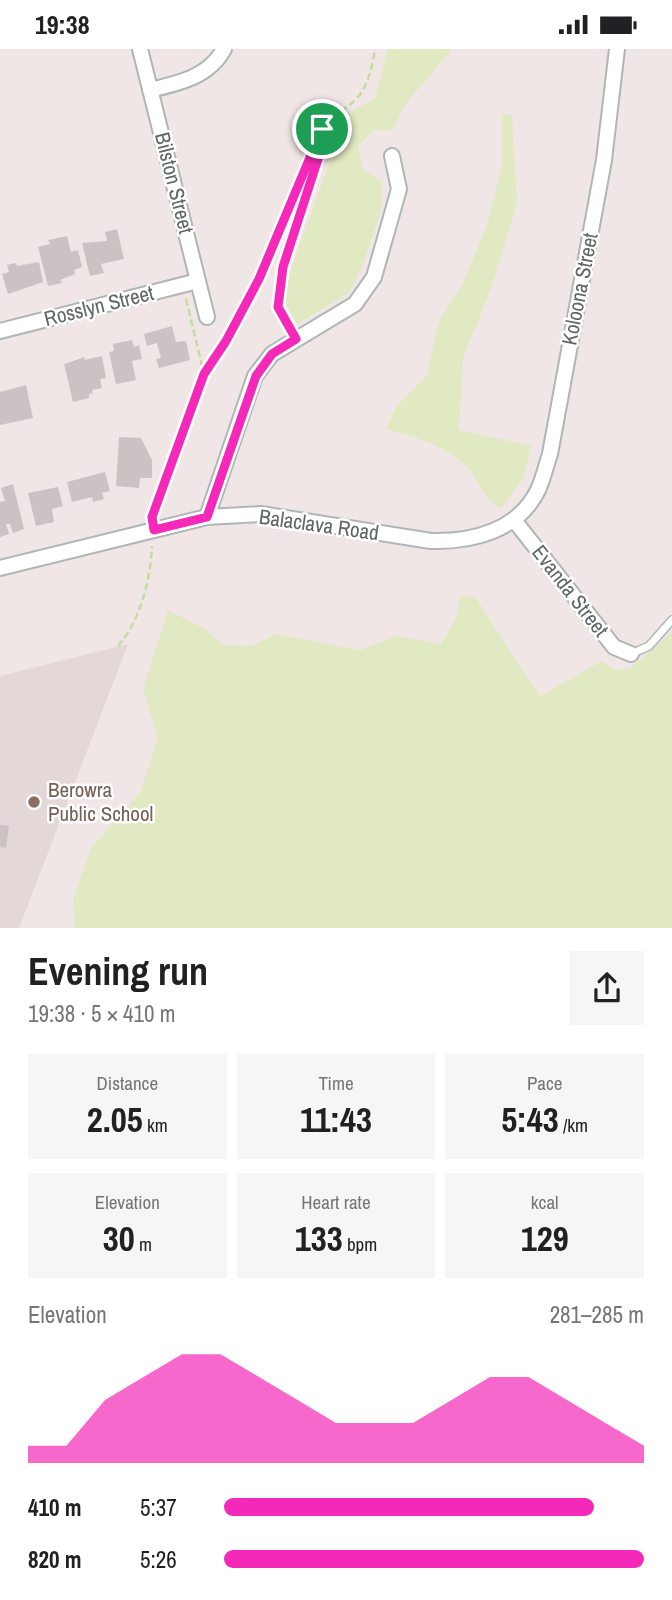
<!DOCTYPE html>
<html lang="en">
<head>
<meta charset="utf-8">
<style>
  :root { --surface:#fff; --page:#f6f6f6; --text:#202124; --muted:#757577; --accent:#f429b9 }
  body { margin:0; font-family:"Archivo Narrow",sans-serif; background:var(--page); color:var(--text); height:100vh; display:flex; flex-direction:column; font-size:26px; white-space:nowrap }
  * { box-sizing:border-box; margin:0 }
  p { font-size:23px; color:var(--muted) }
  .icon { flex:none; width:38px; height:38px; fill:none; stroke:currentColor; stroke-width:2; stroke-linecap:round; stroke-linejoin:round }
  .map { position:relative; height:879px; overflow:hidden }
  .panel { display:flex; flex-direction:column; background:var(--surface); flex:1 }
  .panel>* { flex:none }
  .pin { position:absolute; display:grid; place-items:center; width:60px; height:60px; color:#fff; margin:-30px; border:4px solid #fff; border-radius:50%; box-shadow:0 2px 7px #0007 }
  .round { display:grid; place-items:center; flex:none; width:74px; height:74px; border-radius:0px; background:var(--page) }
  .headline { display:flex; align-items:center; justify-content:space-between; height:119px; padding:0 28px }
  h1 { font-size:38px; font-weight:700; line-height:52px }
  .stats { display:grid; grid-template-columns:repeat(3,1fr); gap:10px; height:119px; padding:7px 28px }
  .stats div { display:grid; align-content:center; border-radius:0px; background:var(--page); text-align:center }
  .stats b { font-size:35px; font-weight:700 }
  .stats small { font-size:19px; font-weight:400 }
  .stats p { font-size:19px }
  .chart { height:196px; padding:14px 28px }
  .chart p { display:flex; justify-content:space-between }
  .chart svg { width:100%; height:126px; margin-top:7px; fill:var(--accent); opacity:.7 }
  ul { padding:0 28px; list-style:none; font-size:23px }
  li { display:grid; grid-template-columns:112px 84px 1fr; align-items:center; height:52px }
  li i { height:18px; border-radius:9px; background:var(--accent) }
  .status { display:flex; justify-content:space-between; align-items:center; height:49px; padding:0 35px; background:var(--surface); direction:ltr }
  .status svg { height:19px; fill:currentColor }
  .map>svg:first-child { display:block }
  .education { fill:#e3d7d8 }
  .green { fill:#e1e9c2 }
  .building { fill:#ccc2c4 }
  .lines { fill:none; stroke-linecap:round; stroke-linejoin:round }
  .service-casing { stroke:#afb6b6; stroke-width:10 }
  .minor-casing { stroke:#afb6b6; stroke-width:18 }
  .path { stroke:#c2dca4; stroke-width:2.5; stroke-dasharray:7 3.5; stroke-linecap:butt }
  .service { stroke:#fff; stroke-width:7 }
  .minor { stroke:#fff; stroke-width:14 }
  .route-casing { stroke:#fff; stroke-width:14 }
  .route { stroke:#f429b9; stroke-width:9 }
  .education-dot { fill:#8d6e63; stroke:#fff; stroke-width:2.5 }
  .labels { text-anchor:middle; stroke-width:5; stroke-linejoin:round; paint-order:stroke }
  .street-label { font-size:21px; fill:#5e6765; stroke:#fff }
  .education-label { font-size:21px; fill:#785e54; stroke:#fff; text-anchor:start }
</style>
</head>
<body>
<div class="status"><b>19:38</b><svg viewBox="0 0 49 12"><path d="M0 12V9h3v3zM5 12V6h3v6zM10 12V3h3v9zM15 12V0h3v12zM26 1h20v11H26zM47 4h2v5h-2z"/></svg></div>
<div class="map">
<svg width="672" height="879" viewBox="0 0 672 879">
  <rect width="100%" height="100%" fill="#f1e6e6"/>
  <path class="education" d="M128 595 19 879H0V627Z"/>
  <path class="green" d="M388 0H452L407 53 392 81H374L358 98 364 122 382 132 381 162 364 213 349 244 297 275 284 252 289 226 347 65 375 49Z
    M502 65 512 66 517 154 491 240 463 309 459 381 531 397 523 430 501 459C478 445 484 438 470 421 448 397 416 388 386 380L396 358 427 326 438 274 462 237 488 173 502 116Z
    M461 546 476 549 540 647 602 612 615 621 629 620 672 583V879H75L73 850 91 799 140 744 158 689 143 640 168 561 205 580 223 596 251 597 276 585 360 601 396 587 441 595 457 567Z"/>
  <path class="building" d="M117 180 124 210 101 215 104 224 90 227 82 194 107 192 105 183Z
    M67 187 71 203 78 201 82 218 74 221 75 225 60 231 62 234 48 237 38 198 50 195 48 191Z
    M39 213 43 233 8 245 2 225 9 223 7 216 16 214 17 217Z
    M172 277 176 293 186 292 190 311 159 319 156 310 161 309 157 294 147 297 144 285Z
    M132 291 134 298 139 296 142 310 132 312 136 331 116 335 109 303 114 302 113 295Z
    M102 307 106 329 100 330 102 339 92 341 93 344 89 345V349L73 353 64 315 85 308 84 311Z
    M26 336 33 369 0 376V343Z
    M119 388 141 389 152 411V429H140L139 439 116 437Z
    M105 423 110 442 102 444 104 450 93 453 92 448 72 453 67 433Z
    M13 435 24 480 13 484 10 475H6L9 485 0 488V453L5 452 1 439Z
    M58 438 63 457 52 460 54 473 36 477 28 444Z
    M0 776 9 777 6 799 0 798Z"/>
  <g class="lines">
    <defs>
      <path id="service" d="M631 605 649 597 672 571"/>
      <path id="minor" d="M140 0 207 268
        M150 41C179 34 209 28 224 0
        M0 282 198 232
        M207 468 255 327 272 305 355 255 374 228 399 140 392 107
        M514 471 614 598 631 605
        M0 519 207 468 261 465 431 492C472 493 518 482 538 441 543 430 546 417 550 405L604 111 617 0"/>
    </defs>
    <use href="#service" class="service-casing"/>
    <use href="#minor" class="minor-casing"/>
    <path class="path" d="M290 278 278 258 283 218 327 82C336 61 343 64 357 49 368 38 373 15 375 0
      M204 325 226 292 259 230 322 80 326 82
      M152 466 204 325 186 250
      M118 597C141 570 150 532 152 497"/>
    <use href="#service" class="service"/>
    <use href="#minor" class="minor"/>
  </g>
  <g class="lines">
    <defs>
      <path id="route" d="M322 80 327 82 283 218 278 258 296 290 272 305 256 327 207 468 154 481 152 468 204 325 226 292 259 230Z"/>
    </defs>
    <use href="#route" class="route-casing"/>
    <use href="#route" class="route"/>
  </g>
  <circle class="education-dot" cx="34" cy="753" r="7"/>
  <g class="labels">
    <g class="street-label">
      <text transform="translate(174 134) rotate(76)" y="7">Bilston Street</text>
      <text transform="translate(580 240) rotate(-79)" y="7">Koloona Street</text>
      <text transform="translate(99 257) rotate(-14)" y="7">Rosslyn Street</text>
      <text transform="translate(319 476) rotate(8)" y="7">Balaclava Road</text>
      <text transform="translate(570 542) rotate(52)" y="7">Evanda Street</text>
    </g>
    <g class="education-label">
      <text x="48" y="748">Berowra<tspan x="48" dy="24">Public School</tspan></text>
    </g>
  </g>
</svg>
<div class="pin" style="left:322px;top:80px;background:#1e9e55"><svg class="icon" aria-label="arrive" viewBox="0 0 24 24"><path d="M6 21V4h12l-3 4 3 4H6"/></svg></div>
</div>
<section class="panel">
<div class="headline"><div><h1>Evening run</h1><p>19:38 · 5 × 410 m</p></div><a class="round"><svg class="icon" aria-label="share" viewBox="0 0 24 24"><path d="M12 15V3M7 8l5-5 5 5M5 13v7h14v-7"/></svg></a></div>
<div class="stats">
<div><p>Distance</p><b>2.05<small> km</small></b></div>
<div><p>Time</p><b>11:43</b></div>
<div><p>Pace</p><b>5:43<small> /km</small></b></div>
</div>
<div class="stats">
<div><p>Elevation</p><b>30<small> m</small></b></div>
<div><p>Heart rate</p><b>133<small> bpm</small></b></div>
<div><p>kcal</p><b>129</b></div>
</div>
<div class="chart"><p><span>Elevation</span>281–285 m</p>
<svg viewBox="0 0 160 44" preserveAspectRatio="none"><path d="M0 44V38L10 38L20 22L30 14L40 6L50 6L60 14L70 22L80 30L90 30L100 30L110 22L120 14L130 14L140 22L150 30L160 38V44z"/></svg>
</div>
<ul>
<li><b>410 m</b>5:37<i style="width:88%"></i></li>
<li><b>820 m</b>5:26<i style="width:100%"></i></li>
</ul>
</section>
</body>
</html>
